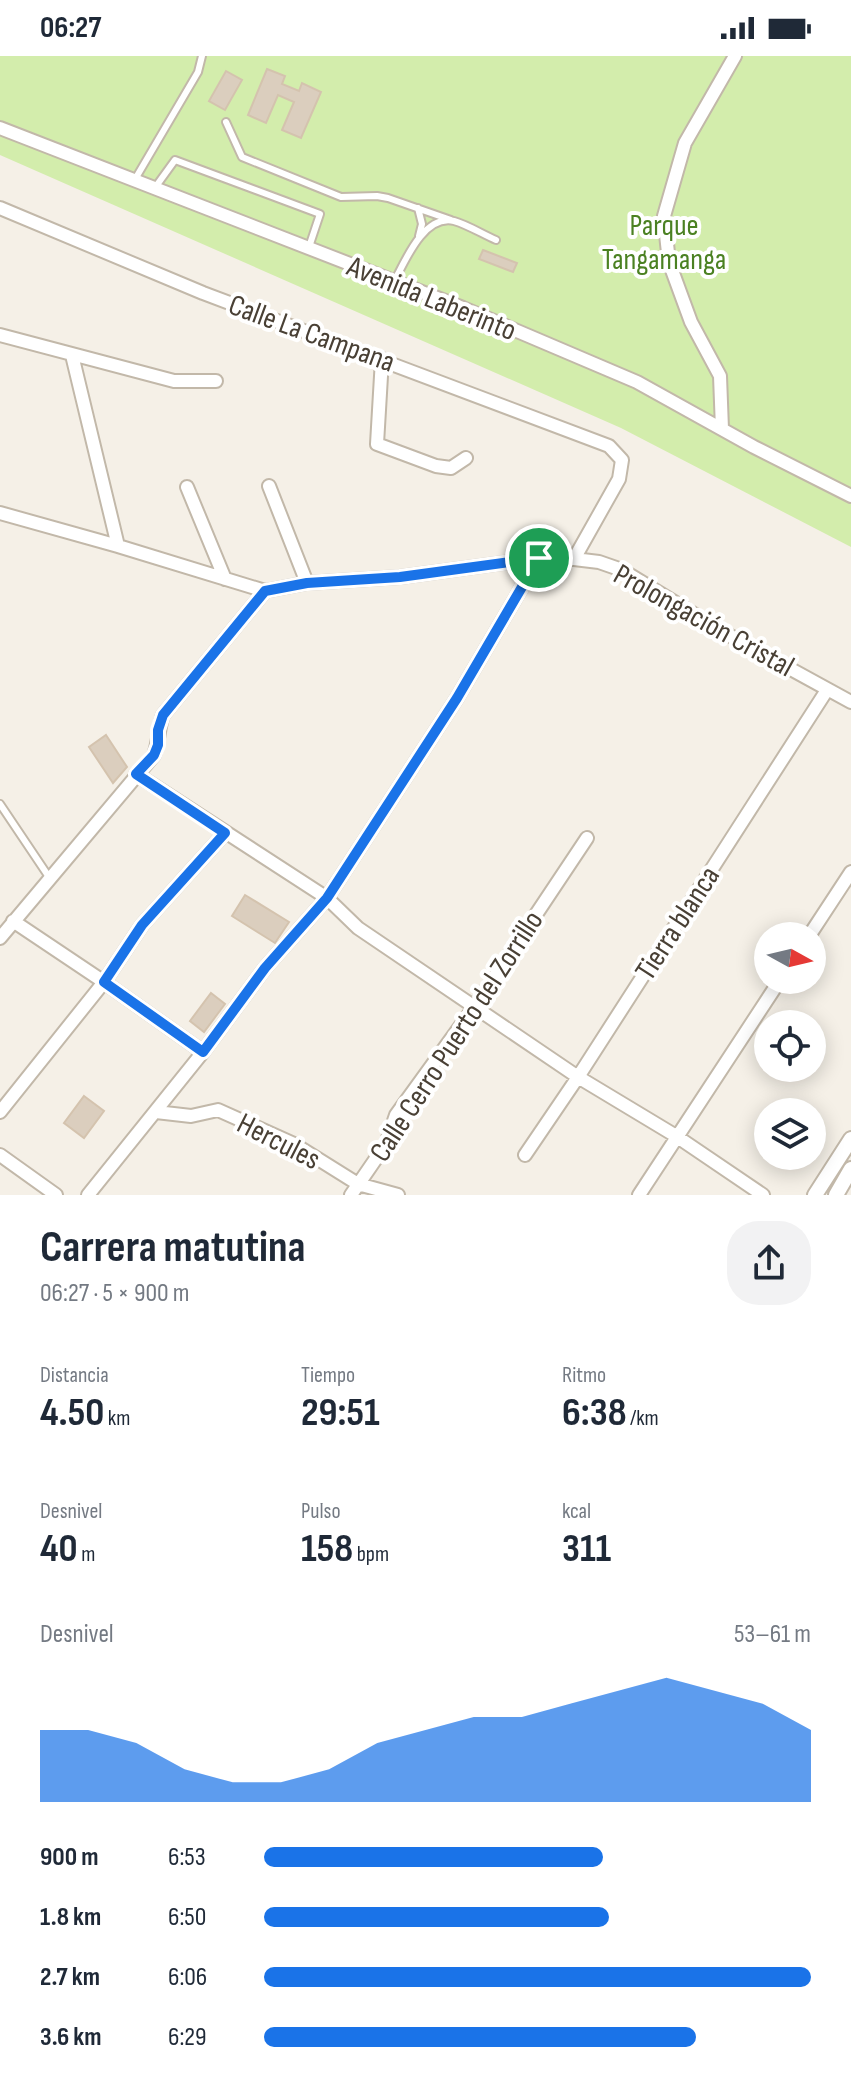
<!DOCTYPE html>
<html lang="es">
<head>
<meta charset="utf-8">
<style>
  :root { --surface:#fff; --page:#f2f2f3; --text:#1f2937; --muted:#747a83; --accent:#1a73e8 }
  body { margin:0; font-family:"Sofia Sans Condensed",sans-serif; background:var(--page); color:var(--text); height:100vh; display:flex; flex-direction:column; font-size:30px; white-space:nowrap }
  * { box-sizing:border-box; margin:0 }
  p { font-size:26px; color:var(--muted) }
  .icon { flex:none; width:44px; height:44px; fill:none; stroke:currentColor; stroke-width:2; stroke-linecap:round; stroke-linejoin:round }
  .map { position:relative; height:1139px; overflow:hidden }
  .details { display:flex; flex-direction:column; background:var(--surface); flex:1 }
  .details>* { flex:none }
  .needle { width:52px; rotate:98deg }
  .controls { position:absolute; left:754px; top:866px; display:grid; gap:16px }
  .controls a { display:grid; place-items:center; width:72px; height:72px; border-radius:50%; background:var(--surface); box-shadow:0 4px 20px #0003; font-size:40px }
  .pin { position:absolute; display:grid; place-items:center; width:68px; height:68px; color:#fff; margin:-34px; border:4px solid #fff; border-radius:50%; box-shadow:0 2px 8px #0007 }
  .round { display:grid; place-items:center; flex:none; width:84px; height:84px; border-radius:32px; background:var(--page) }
  .overview { display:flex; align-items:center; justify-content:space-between; height:136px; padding:0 40px }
  h1 { font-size:44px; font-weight:700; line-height:60px }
  .figures { display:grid; grid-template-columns:repeat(3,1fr); gap:12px; height:136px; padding:8px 40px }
  .figures div { display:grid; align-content:center }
  .figures b { font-size:40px; font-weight:700 }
  .figures small { font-size:22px; font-weight:400 }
  .figures p { font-size:22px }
  .chart { height:224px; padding:16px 40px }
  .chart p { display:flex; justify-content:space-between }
  .chart svg { width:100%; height:144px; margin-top:8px; fill:var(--accent); opacity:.7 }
  ul { padding:0 40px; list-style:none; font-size:26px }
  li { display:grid; grid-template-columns:128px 96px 1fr; align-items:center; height:60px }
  li i { height:20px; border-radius:10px; background:var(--accent) }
  .status { display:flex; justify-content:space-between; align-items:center; height:56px; padding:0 40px; background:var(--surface); direction:ltr }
  .status svg { height:22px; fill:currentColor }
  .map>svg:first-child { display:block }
  .green { fill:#d3edac }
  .building { fill:#dbcebe; stroke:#d4c3ae; stroke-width:2 }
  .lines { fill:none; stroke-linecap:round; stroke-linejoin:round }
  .service-casing { stroke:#c2b8a9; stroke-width:10 }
  .minor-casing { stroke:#c2b8a9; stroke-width:16 }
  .tertiary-casing { stroke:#c2b8a9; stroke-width:18 }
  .service { stroke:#fff; stroke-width:6 }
  .minor { stroke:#fff; stroke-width:12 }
  .tertiary { stroke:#fff; stroke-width:14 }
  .route-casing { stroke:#fff; stroke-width:16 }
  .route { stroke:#1a73e8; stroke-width:10 }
  .labels { text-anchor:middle; stroke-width:8; stroke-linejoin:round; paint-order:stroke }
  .park-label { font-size:30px; fill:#4b8122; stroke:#fff }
  .street-label { font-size:30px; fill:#494035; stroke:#fff }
</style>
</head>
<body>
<div class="status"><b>06:27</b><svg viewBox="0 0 49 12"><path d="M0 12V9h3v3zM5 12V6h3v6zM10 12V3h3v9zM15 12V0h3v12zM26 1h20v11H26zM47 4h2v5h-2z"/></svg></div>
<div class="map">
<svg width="851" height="1139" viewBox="0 0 851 1139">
  <rect width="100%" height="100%" fill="#f5f0e7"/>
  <path class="green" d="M0 0H851V491L621 372 0 99Z"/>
  <path class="building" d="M267 13 285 20 282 28 299 35 302 27 321 36 301 82 282 74 294 46 278 39 266 67 248 59Z
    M226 15 242 24 225 54 209 45Z
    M483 194 517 207 513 216 479 203Z
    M106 679 127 711 113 727 89 691Z
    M245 839 289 866 275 887 232 860Z
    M211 937 225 948 204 976 190 965Z
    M84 1040 104 1055 84 1082 64 1067Z"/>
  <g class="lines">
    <defs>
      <path id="service" d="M226 66 242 101 341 141 377 140 388 142 451 164
        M134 125 198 16 202 0
        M154 133 175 104 320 158 309 191
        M418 152 422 168 419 180
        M394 226C405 205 424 158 454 165 468 169 482 178 496 184
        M0 748 49 821"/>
      <path id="minor" d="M0 72 463 252 637 326 754 391 851 440
        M0 152 203 237 609 390 622 404 619 423 574 503
        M0 279 174 325H216
        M72 299 118 490
        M382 303 377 388 436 410 451 412 466 402
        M722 373 720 320 691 266 669 206 664 160 685 87 735 0
        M269 430 307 527
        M187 431 225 523
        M0 457 118 490 265 535 307 527 400 521 539 502 574 503 599 506 622 514 725 577 851 646
        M136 718 327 842 358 872 578 1021 676 1080 763 1139
        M13 865 104 926 203 996
        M809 880 851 816
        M0 882 154 699C159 686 158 673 163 659L265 535
        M0 1056 104 926 142 869 225 777
        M156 1056 191 1060 218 1054 294 1088 358 1128 398 1139
        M0 1099 56 1139
        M525 1099 578 1021 827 634
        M88 1139 203 996 265 912 327 842 457 642 539 502
        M351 1139 386 1088 396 1059 475 950 587 782
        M639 1139 780 924"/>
      <path id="tertiary" d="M815 1139 851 1083
        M836 1139 851 1113"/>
    </defs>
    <use href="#service" class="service-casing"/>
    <use href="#minor" class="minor-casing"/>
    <use href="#tertiary" class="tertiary-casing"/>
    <use href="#service" class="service"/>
    <use href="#minor" class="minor"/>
    <use href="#tertiary" class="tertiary"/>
  </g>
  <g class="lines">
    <defs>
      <path id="route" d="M539 502 457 642 327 842 265 912 203 996 104 926 142 869 225 777 136 718 154 699 158 689V674L163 659 265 535 307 527 400 521Z"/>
    </defs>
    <use href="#route" class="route-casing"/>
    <use href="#route" class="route"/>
  </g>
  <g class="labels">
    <g class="park-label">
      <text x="664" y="179">Parque<tspan x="664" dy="34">Tangamanga</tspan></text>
    </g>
    <g class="street-label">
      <text transform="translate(432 242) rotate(22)" y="10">Avenida Laberinto</text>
      <text transform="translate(312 277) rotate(20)" y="10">Calle La Campana</text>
      <text transform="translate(704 564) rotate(29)" y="10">Prolongación Cristal</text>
      <text transform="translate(677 867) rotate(-57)" y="10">Tierra blanca</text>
      <text transform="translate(456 980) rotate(-57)" y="10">Calle Cerro Puerto del Zorrillo</text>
      <text transform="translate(279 1085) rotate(27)" y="10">Hercules</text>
    </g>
  </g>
</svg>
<div class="controls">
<a><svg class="needle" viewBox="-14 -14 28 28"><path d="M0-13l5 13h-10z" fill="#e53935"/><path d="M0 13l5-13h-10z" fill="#747a83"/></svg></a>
<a><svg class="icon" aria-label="locate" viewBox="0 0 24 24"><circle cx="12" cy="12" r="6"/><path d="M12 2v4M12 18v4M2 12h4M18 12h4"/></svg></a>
<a><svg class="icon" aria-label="layers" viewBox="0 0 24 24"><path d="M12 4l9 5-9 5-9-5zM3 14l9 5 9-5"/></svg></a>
</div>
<div class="pin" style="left:539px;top:502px;background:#1e9e55"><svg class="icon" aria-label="arrive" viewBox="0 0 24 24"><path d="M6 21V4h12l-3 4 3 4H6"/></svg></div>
</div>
<section class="details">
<div class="overview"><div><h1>Carrera matutina</h1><p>06:27 · 5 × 900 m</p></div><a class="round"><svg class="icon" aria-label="share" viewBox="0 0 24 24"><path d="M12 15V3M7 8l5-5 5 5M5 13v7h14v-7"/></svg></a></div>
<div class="figures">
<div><p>Distancia</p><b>4.50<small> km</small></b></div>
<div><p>Tiempo</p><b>29:51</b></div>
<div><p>Ritmo</p><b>6:38<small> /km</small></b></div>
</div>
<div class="figures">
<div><p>Desnivel</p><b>40<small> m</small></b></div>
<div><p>Pulso</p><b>158<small> bpm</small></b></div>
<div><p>kcal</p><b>311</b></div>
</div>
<div class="chart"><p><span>Desnivel</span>53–61 m</p>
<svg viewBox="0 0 160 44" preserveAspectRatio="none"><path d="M0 44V22L10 22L20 26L30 34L40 38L50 38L60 34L70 26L80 22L90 18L100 18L110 14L120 10L130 6L140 10L150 14L160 22V44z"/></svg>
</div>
<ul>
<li><b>900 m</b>6:53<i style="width:62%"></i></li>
<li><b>1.8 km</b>6:50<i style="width:63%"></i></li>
<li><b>2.7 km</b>6:06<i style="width:100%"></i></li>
<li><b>3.6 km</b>6:29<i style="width:79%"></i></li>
</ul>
</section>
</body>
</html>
